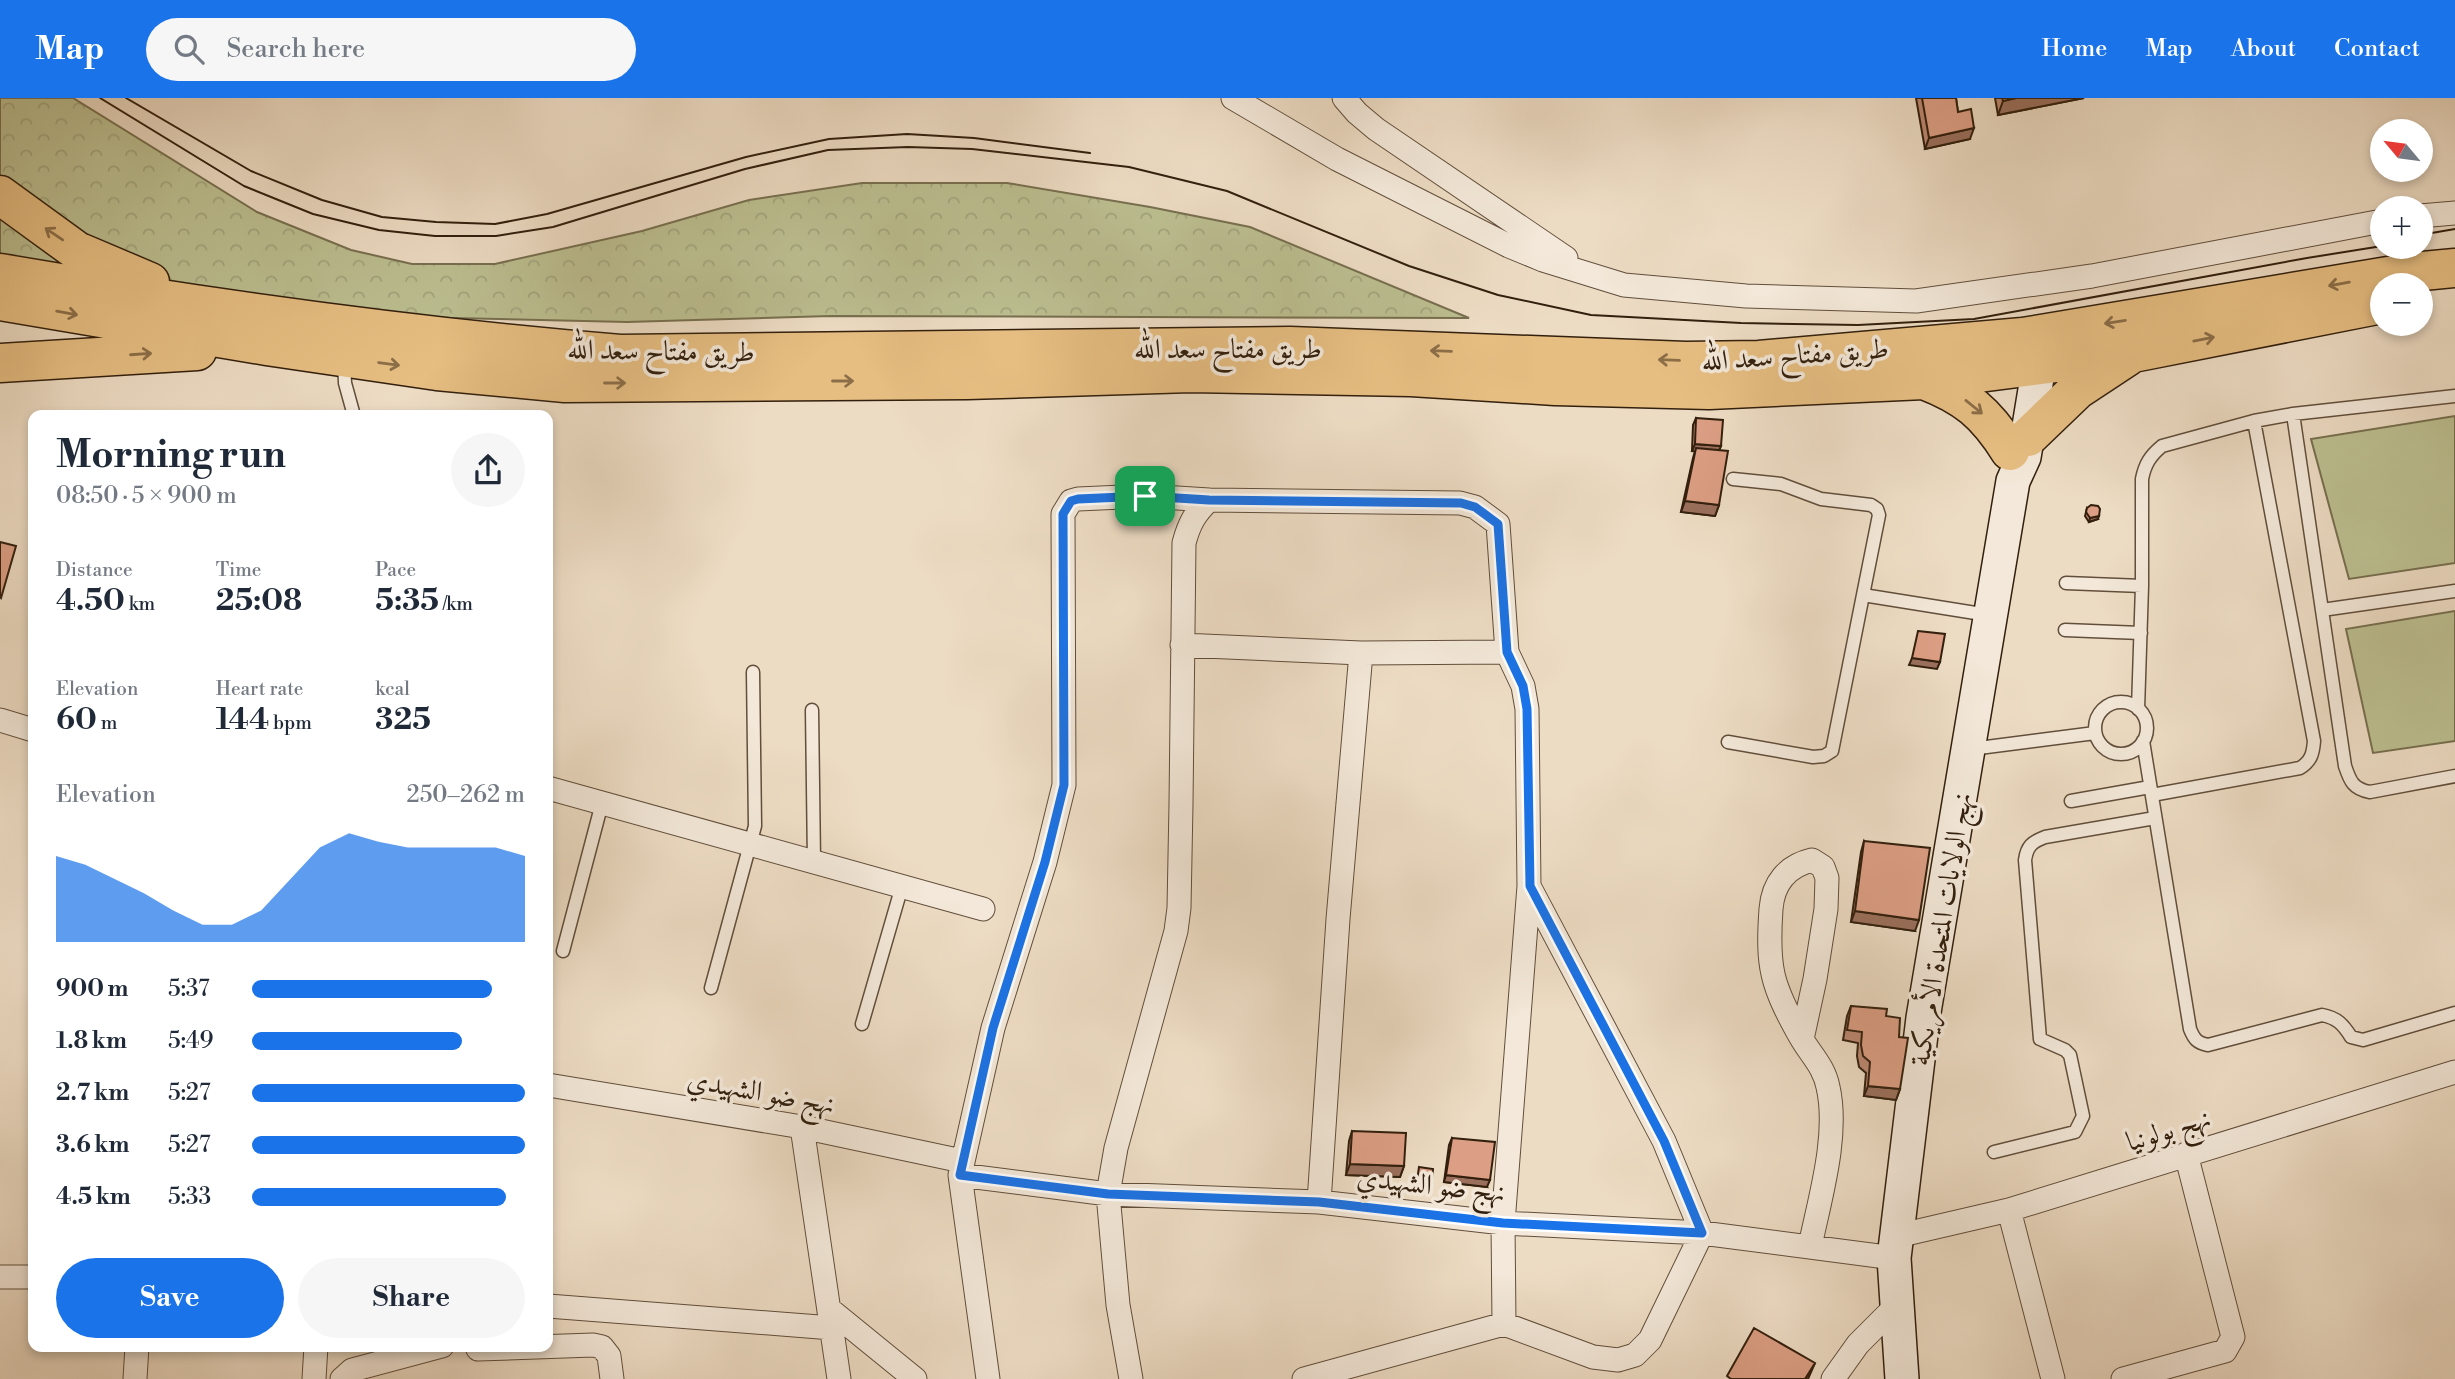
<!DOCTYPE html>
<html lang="en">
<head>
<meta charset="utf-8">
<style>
  :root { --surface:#fff; --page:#f6f6f7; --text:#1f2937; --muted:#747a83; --accent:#1a73e8 }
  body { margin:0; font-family:"Libre Bodoni",Amiri,serif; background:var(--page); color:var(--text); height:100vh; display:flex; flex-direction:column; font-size:26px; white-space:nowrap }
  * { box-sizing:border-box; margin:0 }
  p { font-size:23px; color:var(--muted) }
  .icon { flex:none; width:38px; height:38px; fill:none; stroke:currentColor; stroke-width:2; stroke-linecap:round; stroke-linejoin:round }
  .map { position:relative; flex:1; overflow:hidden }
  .details { position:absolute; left:28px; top:312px; width:525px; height:942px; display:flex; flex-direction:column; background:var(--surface); border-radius:14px; box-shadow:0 4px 10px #0003 }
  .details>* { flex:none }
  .needle { width:46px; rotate:299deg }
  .fabs { position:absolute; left:2370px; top:21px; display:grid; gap:14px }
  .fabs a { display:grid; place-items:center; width:63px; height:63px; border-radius:50%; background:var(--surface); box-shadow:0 4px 10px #0003; font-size:35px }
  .pin { position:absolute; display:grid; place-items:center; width:60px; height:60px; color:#fff; margin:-30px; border-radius:14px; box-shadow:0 4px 10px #0006 }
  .round { display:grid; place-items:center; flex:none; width:74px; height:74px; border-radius:37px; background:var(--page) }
  .overview { display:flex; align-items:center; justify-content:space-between; height:119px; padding:0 28px }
  h1 { font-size:38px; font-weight:800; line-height:52px }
  .metrics { display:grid; grid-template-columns:repeat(3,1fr); gap:10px; height:119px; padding:7px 28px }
  .metrics div { display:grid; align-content:center }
  .metrics b { font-size:30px; font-weight:800 }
  .metrics small { font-size:19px; font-weight:400 }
  .metrics p { font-size:19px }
  .chart { height:196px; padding:14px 28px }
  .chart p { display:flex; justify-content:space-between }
  .chart svg { width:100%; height:126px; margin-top:7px; fill:var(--accent); opacity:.7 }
  .button { display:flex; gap:14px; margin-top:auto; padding:14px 28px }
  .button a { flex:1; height:80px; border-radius:42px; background:var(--accent); color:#fff; font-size:28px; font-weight:800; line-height:80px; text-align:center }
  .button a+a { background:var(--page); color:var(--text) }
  ul { padding:0 28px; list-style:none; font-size:23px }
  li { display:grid; grid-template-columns:112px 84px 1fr; align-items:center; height:52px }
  li i { height:18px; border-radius:9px; background:var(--accent) }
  header { display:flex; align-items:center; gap:42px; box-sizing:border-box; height:98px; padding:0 35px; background:var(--accent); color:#fff }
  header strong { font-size:33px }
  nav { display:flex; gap:38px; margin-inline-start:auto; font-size:24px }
  .search { width:490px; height:63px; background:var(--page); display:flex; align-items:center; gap:18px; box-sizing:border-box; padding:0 24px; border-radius:38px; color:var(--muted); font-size:26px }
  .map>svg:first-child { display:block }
  .forest { fill:url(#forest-crowns); stroke:#776f4f; stroke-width:2 }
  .pitch { fill:#bcbf91; stroke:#776f4f; stroke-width:2 }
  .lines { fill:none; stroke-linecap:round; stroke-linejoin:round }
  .lane-casing { stroke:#614e3b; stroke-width:15 }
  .street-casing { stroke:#614e3b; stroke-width:25 }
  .secondary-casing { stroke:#321f0d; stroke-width:36 }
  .highway-casing { stroke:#321f0d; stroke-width:41 }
  .lane { stroke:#f3e8d9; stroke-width:12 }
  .street { stroke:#f3e8d9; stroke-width:23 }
  .secondary { stroke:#f3e8d9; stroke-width:33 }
  .highway { stroke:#e6be82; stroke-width:38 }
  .tram { stroke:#321f0d; stroke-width:2 }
  .wall { fill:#bd8872; stroke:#321f0d; stroke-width:2 }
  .shaded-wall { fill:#9a6f5c; stroke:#321f0d; stroke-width:2 }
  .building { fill:#dc9e84; stroke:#321f0d; stroke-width:2 }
  .oneway { stroke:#8c6e48 }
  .route-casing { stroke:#fff; stroke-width:14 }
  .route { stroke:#1a73e8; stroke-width:9 }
  .labels { text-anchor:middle; stroke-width:7; stroke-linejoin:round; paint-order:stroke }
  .street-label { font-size:28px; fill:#321f0d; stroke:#f3e8d9 }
</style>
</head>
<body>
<header>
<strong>Map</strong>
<div class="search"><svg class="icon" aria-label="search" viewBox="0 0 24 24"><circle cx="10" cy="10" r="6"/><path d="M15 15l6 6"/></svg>Search here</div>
<nav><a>Home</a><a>Map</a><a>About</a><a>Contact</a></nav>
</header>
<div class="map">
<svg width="2455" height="1281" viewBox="0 0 2455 1281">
  <defs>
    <pattern id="forest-crowns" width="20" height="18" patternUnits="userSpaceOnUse" patternTransform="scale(1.75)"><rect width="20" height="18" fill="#bcbf91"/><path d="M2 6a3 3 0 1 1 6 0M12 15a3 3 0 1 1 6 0" fill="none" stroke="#a2a47c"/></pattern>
  </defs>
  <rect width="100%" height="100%" fill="#eddcc4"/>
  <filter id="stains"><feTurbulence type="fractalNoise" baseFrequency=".00286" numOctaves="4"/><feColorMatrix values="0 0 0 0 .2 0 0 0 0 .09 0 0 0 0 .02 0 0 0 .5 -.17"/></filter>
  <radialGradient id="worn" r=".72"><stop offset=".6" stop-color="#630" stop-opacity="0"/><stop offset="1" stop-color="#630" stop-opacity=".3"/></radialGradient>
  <path class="forest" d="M0 0H73L257 114 351 152 412 166H495L642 133 749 102 862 85H1007L1150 109 1250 129 1469 220 830 218 627 224 407 219 84 171 0 156Z"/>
  <path class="pitch" d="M2455 318V465L2349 481 2311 341Z
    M2455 513V643L2373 655 2346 531Z"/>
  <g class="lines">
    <defs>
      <path id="lane" d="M344 264 345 285 353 314
        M2293 316 2345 668C2350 683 2353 691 2370 694L2455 678
        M1733 381 1781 386 1821 401 1871 407 1877 411 1879 417 1863 497 1988 517
        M2066 485 2142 488
        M2322 512 2455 493
        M2065 532 2141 535
        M2095 630a26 26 0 1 1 52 0a26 26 0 1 1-52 0Z
        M2138 611 2142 488V381C2145 366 2150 358 2162 348L2254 323 2293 316 2455 298
        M812 612 814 764
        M2143 643 2190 931C2194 941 2197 945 2208 947L2322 917C2337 920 2343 926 2351 939L2363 942 2455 915
        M1728 644 1813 659 1824 658 1832 653 1863 497
        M1971 651 2095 635
        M2152 697 2300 670C2311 663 2313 656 2314 643L2254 323
        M2071 703 2150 689
        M563 853 602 705
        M711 890 755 728 753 574
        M862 926 902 788
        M1994 1054 2075 1034 2083 1018 2070 957 2065 952 2040 941 2025 762C2027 748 2032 744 2045 739L2155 720"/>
      <path id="street" d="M1233 0 1337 61 1509 148 1543 162 1624 187 1746 198 1916 203 2092 178 2382 123
        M1344 0 1357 15 1376 31 1566 160
        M2420 118 2455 115
        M1182 547 1361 555 1507 554
        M0 622 33 632
        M548 690 983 811
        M1802 941 1815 881 1826 811 1827 780 1823 769 1812 762C1787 768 1773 785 1771 811 1767 869 1771 886 1800 938 1810 956 1824 968 1828 989 1839 1037 1820 1100 1810 1148
        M548 987 802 1029 962 1063
        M802 1029 839 1281
        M960 1077 1108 1096 1319 1104 1503 1125 1702 1135 1894 1160
        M1319 1104 1338 821 1361 555
        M2009 1112 2053 1281
        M1897 1138 2009 1112 2455 974
        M0 1179H33
        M548 1208 832 1230
        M829 1211 915 1281
        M478 1251 593 1247 602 1249 609 1258 612 1281
        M135 1281 137 1248
        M314 1281 316 1248
        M342 1281 352 1272 442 1248
        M988 1281 960 1077 993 930 1045 764 1064 687 1063 416 1071 403 1078 401 1145 398 1209 402
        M1131 1281 1118 1207 1108 1096 1116 1050 1176 833 1179 810 1181 706 1184 445C1189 426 1195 415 1209 402L1460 405 1475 409 1498 426 1507 554 1523 588 1527 611 1529 788 1503 1125 1504 1226
        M1304 1281 1504 1226 1593 1259 1618 1262 1635 1257 1650 1242 1702 1135 1664 1043 1529 788
        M1833 1281 1858 1246 1896 1208
        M2123 1281 2225 1253 2233 1239 2186 1056"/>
      <path id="secondary" d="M1902 1281 1894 1160 1923 920 2013 383 2024 359 2043 243"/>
      <path id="highway" d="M0 97 77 153 150 184
        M0 175C205 210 412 239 620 256L1290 248 1686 263 1759 262 2023 239 2412 174 2455 170
        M0 203 267 248 437 273 565 285 967 282 1191 275 1411 279 1555 288 1709 292 1924 282 2133 255 2382 206
        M0 265 197 253
        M1924 282C1966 298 1986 315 2010 353
        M2028 339 2077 292 2127 259"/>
    </defs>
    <use href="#lane" class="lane-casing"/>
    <use href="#street" class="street-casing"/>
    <use href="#secondary" class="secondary-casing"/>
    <use href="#highway" class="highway-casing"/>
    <use href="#lane" class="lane"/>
    <use href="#street" class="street"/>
    <use href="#secondary" class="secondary"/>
    <use href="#highway" class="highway"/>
    <path class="tram" d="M100 0 244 88 313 116 379 132 435 138H496L553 129 745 71 828 52 908 49 972 51 1129 69 1227 93 1409 168 1498 197 1591 217 1741 225 1858 227 1974 221 2307 160 2382 148
      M126 0 251 73 322 102 382 119 436 124 495 126 547 116 746 59 829 41 907 36 974 40 1090 55
      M2420 137 2455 131"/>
  </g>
  <path class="wall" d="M1916 0H1956L1958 14 1970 41 1925 51Z
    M1995 0H2084L1998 17Z
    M1696 320 1721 348 1719 352V407L1715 418 1681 414 1693 360 1695 353H1692L1693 327Z
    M2087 410 2098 421 2089 424 2085 418Z
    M1864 743 1915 833 1851 824 1861 754Z
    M1851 908 1886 918 1899 939 1900 991 1896 1002 1864 998 1866 975 1859 969 1857 958 1858 945 1843 942 1847 918Z
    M1352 1033 1404 1068 1400 1079 1346 1077 1349 1043Z
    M1452 1040 1487 1089 1444 1084 1449 1047Z"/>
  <path class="shaded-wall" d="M2016 0H2084L1998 17 2003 3Z
    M1974 30 1970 41 1925 51 1929 40Z
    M1695 346 1721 348 1718 355 1692 353Z
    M1685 403 1719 407 1715 418 1681 414Z
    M2099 418 2098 421 2089 424 2090 420Z
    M1912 560 1940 564 1937 571 1909 567Z
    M1855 813 1919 822 1915 833 1851 824Z
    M1868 988 1900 991 1896 1002 1864 998Z
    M1350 1066 1404 1068 1400 1079 1346 1077Z
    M1446 1077 1490 1082 1487 1089 1444 1084Z
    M1416 1090 1431 1091 1430 1094H1415Z
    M1815 1265 1808 1281H1805Z"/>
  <path class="building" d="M1922 0H1956L1958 14 1971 11 1974 30 1929 40Z
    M2002 0H2016L2003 3Z
    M1696 320 1723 322 1721 348 1695 346Z
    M1696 350 1728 353 1719 407 1685 403Z
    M2091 407 2098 408 2100 411 2099 418 2090 420 2086 414 2087 410Z
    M0 444 16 448 1 500 0 499Z
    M1918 533 1945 536 1940 564 1912 560Z
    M1864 743 1930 750 1919 822 1855 813Z
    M1851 908 1887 911 1886 918 1900 920 1899 939 1908 940 1900 991 1868 988 1870 964 1863 958 1861 947 1862 934 1847 932Z
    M1352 1033 1406 1035 1404 1068 1350 1066Z
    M1452 1040 1495 1044 1490 1082 1446 1077Z
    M1419 1069 1433 1071 1431 1091 1416 1090Z
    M1754 1230 1815 1265 1805 1281H1731L1727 1278Z"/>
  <defs><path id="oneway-shaft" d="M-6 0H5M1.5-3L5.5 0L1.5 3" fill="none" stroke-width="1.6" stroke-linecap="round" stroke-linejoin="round" transform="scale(1.75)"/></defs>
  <g class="oneway">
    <use href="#oneway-shaft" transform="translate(54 136) rotate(-146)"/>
    <use href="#oneway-shaft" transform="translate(2339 186) rotate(170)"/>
    <use href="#oneway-shaft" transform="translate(67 215) rotate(10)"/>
    <use href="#oneway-shaft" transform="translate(2115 224) rotate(171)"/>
    <use href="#oneway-shaft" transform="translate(2204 241) rotate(-11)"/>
    <use href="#oneway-shaft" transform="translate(1441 253) rotate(-178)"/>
    <use href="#oneway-shaft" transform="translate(141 256) rotate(-4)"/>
    <use href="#oneway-shaft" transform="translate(1669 262) rotate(-178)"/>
    <use href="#oneway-shaft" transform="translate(389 266) rotate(8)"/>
    <use href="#oneway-shaft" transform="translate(843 283)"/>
    <use href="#oneway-shaft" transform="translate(615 285)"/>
    <use href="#oneway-shaft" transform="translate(1974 309) rotate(39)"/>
  </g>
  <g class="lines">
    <defs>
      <path id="route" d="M1145 398 1209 402 1461 405 1475 409 1498 426 1507 554 1523 588 1527 611 1530 788 1664 1043 1702 1135 1503 1125 1319 1104 1108 1096 960 1077 993 930 1045 764 1064 687 1063 416 1071 403 1078 401Z"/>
    </defs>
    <use href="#route" class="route-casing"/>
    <use href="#route" class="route"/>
  </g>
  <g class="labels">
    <g class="street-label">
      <text x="1228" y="260">طريق مفتاح سعد الله</text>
      <text transform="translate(661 252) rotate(1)" y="10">طريق مفتاح سعد الله</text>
      <text transform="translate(1795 256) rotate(-4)" y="10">طريق مفتاح سعد الله</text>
      <text transform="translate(1940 831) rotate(-81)" y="10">نهج الولايات المتحدة الأمريكية</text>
      <text transform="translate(761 993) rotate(10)" y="10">نهج ضو الشهيدي</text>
      <text transform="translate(2168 1031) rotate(-17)" y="10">نهج بولونيا</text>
      <text transform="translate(1431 1086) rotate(6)" y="10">نهج ضو الشهيدي</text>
    </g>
  </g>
  <rect width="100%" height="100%" filter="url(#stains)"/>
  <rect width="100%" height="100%" fill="url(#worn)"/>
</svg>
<div class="fabs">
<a><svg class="needle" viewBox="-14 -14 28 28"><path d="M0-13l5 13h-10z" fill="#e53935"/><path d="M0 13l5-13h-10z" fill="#747a83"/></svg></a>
<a>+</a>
<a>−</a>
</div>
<div class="pin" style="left:1145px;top:398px;background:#1e9e55"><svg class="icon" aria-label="arrive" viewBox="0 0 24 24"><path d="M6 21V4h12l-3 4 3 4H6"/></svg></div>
<section class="details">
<div class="overview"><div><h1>Morning run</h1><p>08:50 · 5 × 900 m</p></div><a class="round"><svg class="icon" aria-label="share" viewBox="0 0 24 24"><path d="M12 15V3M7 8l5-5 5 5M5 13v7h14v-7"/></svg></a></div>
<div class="metrics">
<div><p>Distance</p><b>4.50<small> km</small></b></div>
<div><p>Time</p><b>25:08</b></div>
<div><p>Pace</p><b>5:35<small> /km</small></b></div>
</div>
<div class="metrics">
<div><p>Elevation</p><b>60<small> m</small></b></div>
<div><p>Heart rate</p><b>144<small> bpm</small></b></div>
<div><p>kcal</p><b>325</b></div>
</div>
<div class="chart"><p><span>Elevation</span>250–262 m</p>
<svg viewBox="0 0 160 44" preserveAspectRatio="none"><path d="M0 44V14L10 17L20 22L30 27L40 33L50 38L60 38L70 33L80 22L90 11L100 6L110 9L120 11L130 11L140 11L150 11L160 14V44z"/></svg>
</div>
<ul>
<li><b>900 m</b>5:37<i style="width:88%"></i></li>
<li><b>1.8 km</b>5:49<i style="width:77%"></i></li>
<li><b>2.7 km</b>5:27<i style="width:100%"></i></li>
<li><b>3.6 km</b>5:27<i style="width:100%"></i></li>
<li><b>4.5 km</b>5:33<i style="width:93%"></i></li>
</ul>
<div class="button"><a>Save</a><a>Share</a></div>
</section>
</div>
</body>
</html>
